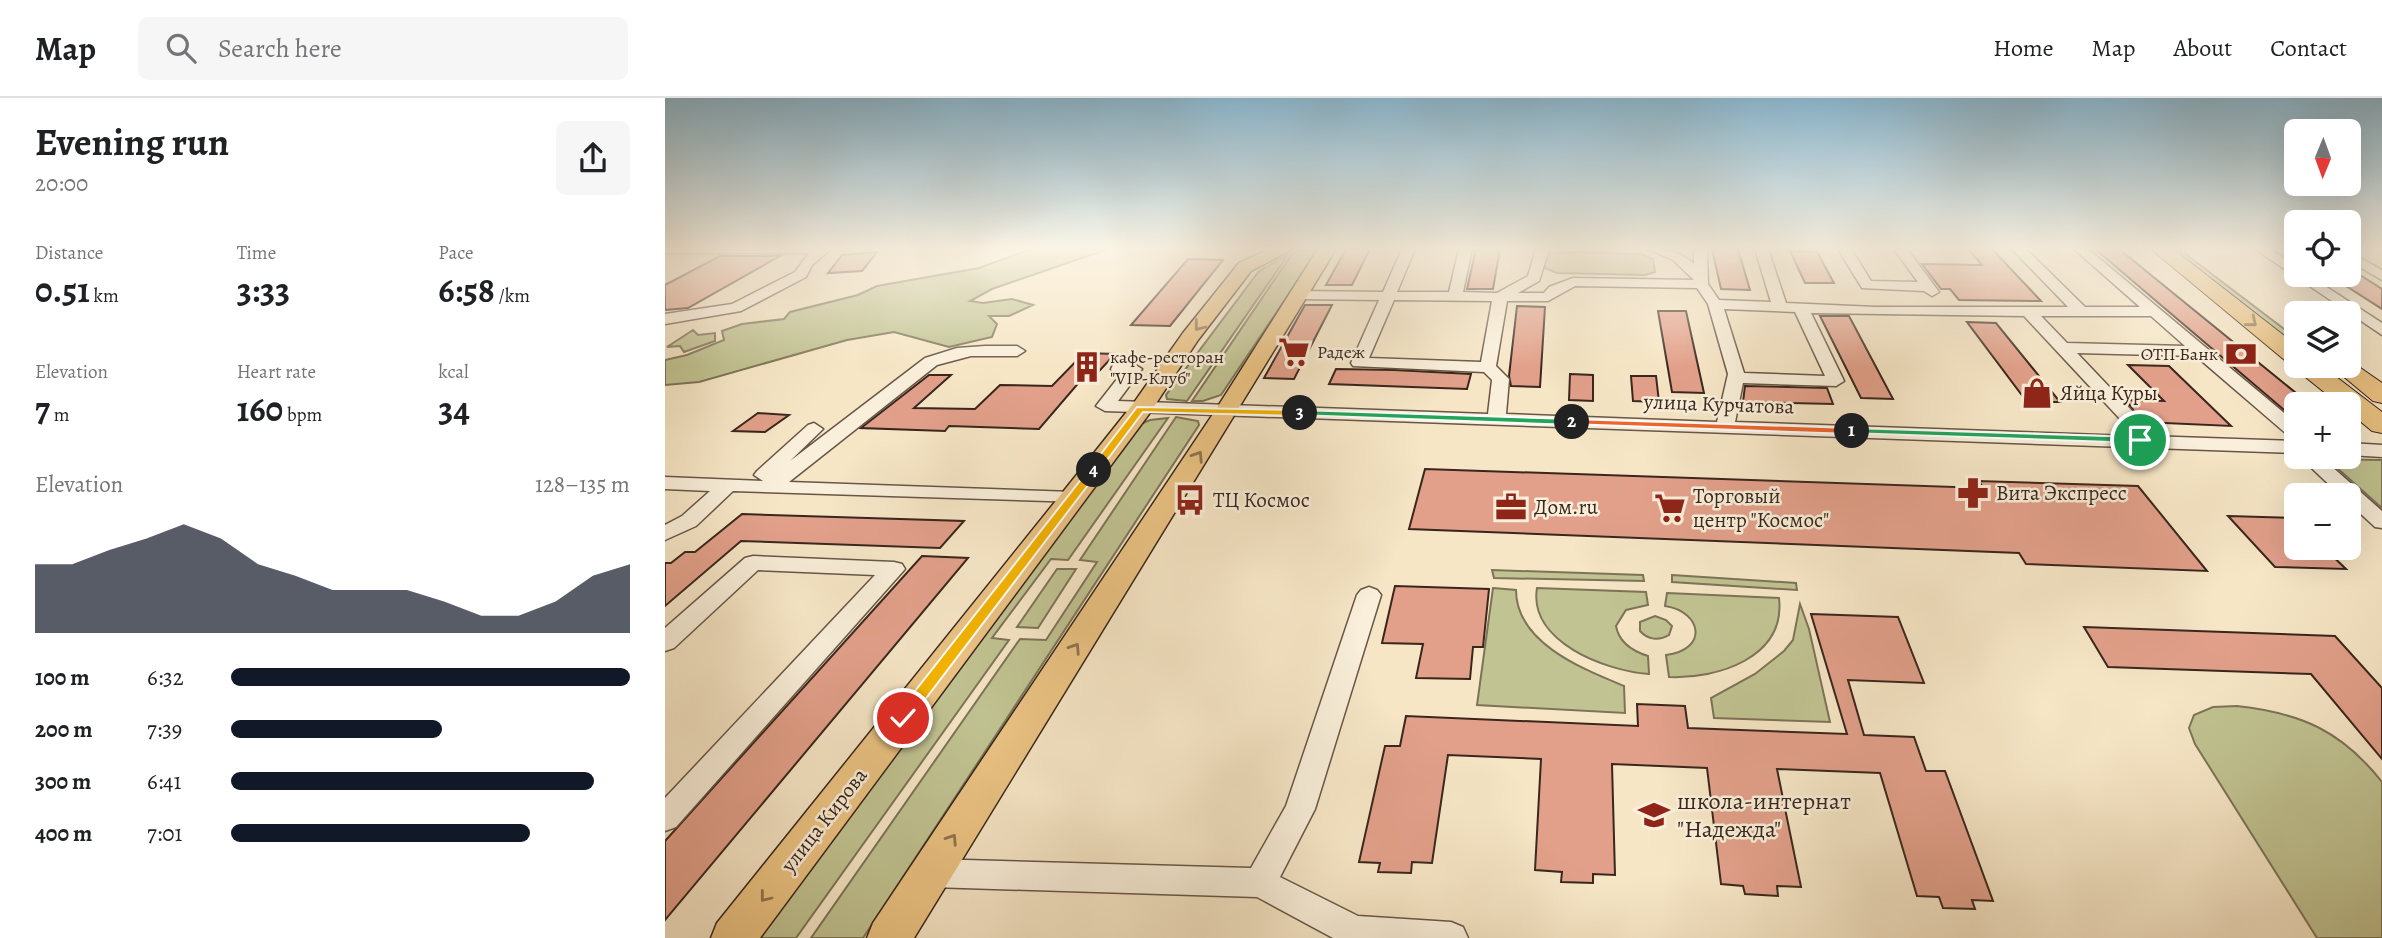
<!DOCTYPE html>
<html lang="en">
<head>
<meta charset="utf-8">
<style>
  :root { --surface:#fff; --page:#f6f6f6; --text:#202124; --muted:#757577; --line:#e0e0e0; --accent:#111827 }
  body { margin:0; font-family:Alegreya,serif; background:var(--page); color:var(--text); height:100vh; display:flex; flex-direction:column; font-size:26px; white-space:nowrap }
  * { box-sizing:border-box; margin:0 }
  p { font-size:23px; color:var(--muted) }
  .icon { flex:none; width:38px; height:38px; fill:none; stroke:currentColor; stroke-width:2; stroke-linecap:round; stroke-linejoin:round }
  .map { position:relative; flex:1; overflow:hidden }
  .sheet { display:flex; flex-direction:column; background:var(--surface); width:665px }
  .sheet>* { flex:none }
  .needle { width:46px; rotate:181deg }
  .tools { position:absolute; left:1619px; top:21px; display:grid; gap:14px }
  .tools a { display:grid; place-items:center; width:77px; height:77px; border-radius:10px; background:var(--surface); box-shadow:0 7px 28px #0002; font-size:35px }
  .pin { position:absolute; display:grid; place-items:center; width:60px; height:60px; color:#fff; margin:-30px; border:4px solid #fff; border-radius:50%; box-shadow:0 2px 7px #0007 }
  .km { position:absolute; width:35px; height:35px; margin:-18px; border-radius:50%; background:#222; color:#fff; font-size:19px; line-height:35px; text-align:center }
  .round { display:grid; place-items:center; flex:none; width:74px; height:74px; border-radius:10px; background:var(--page) }
  .head { display:flex; align-items:center; justify-content:space-between; height:119px; padding:0 35px }
  h1 { font-size:38px; font-weight:600; line-height:52px }
  .metrics { display:grid; grid-template-columns:repeat(3,1fr); gap:10px; height:119px; padding:7px 35px }
  .metrics div { display:grid; align-content:center }
  .metrics b { font-size:35px; font-weight:600 }
  .metrics small { font-size:19px; font-weight:400 }
  .metrics p { font-size:19px }
  .chart { height:196px; padding:14px 35px }
  .chart p { display:flex; justify-content:space-between }
  .chart svg { width:100%; height:126px; margin-top:7px; fill:var(--accent); opacity:.7 }
  ul { padding:0 35px; list-style:none; font-size:23px }
  li { display:grid; grid-template-columns:112px 84px 1fr; align-items:center; height:52px }
  li i { height:18px; border-radius:9px; background:var(--accent) }
  header { display:flex; align-items:center; gap:42px; box-sizing:border-box; height:98px; padding:0 35px; background:var(--surface); border-bottom:2px solid var(--line) }
  header strong { font-size:33px }
  nav { display:flex; gap:38px; margin-inline-start:auto; font-size:24px }
  .search { width:490px; height:63px; background:var(--page); display:flex; align-items:center; gap:18px; box-sizing:border-box; padding:0 24px; border-radius:10px; color:var(--muted); font-size:26px }
  main { display:flex; flex:1; min-height:0 }
  .map>svg:first-child { display:block }
  .green { fill:#c1c392; stroke:#7d7458; stroke-width:2 }
  .building { fill:#e2a08a; stroke:#39261d; stroke-width:2 }
  .lines { fill:none; stroke-linecap:round; stroke-linejoin:round }
  .minor-casing { stroke:#685647; stroke-width:3 }
  .major-casing { stroke:#39261d; stroke-width:3 }
  .highway-casing { stroke:#39261d; stroke-width:2 }
  .minor { fill:#f9efda; fill-rule:evenodd }
  .major { fill:#ebc383; fill-rule:evenodd }
  .highway { fill:#ebc383; fill-rule:evenodd }
  .oneway { stroke:#927450 }
  .split-1 { fill:#22a559; stroke:#fff; stroke-width:2 }
  .split-2 { fill:#f0652b; stroke:#fff; stroke-width:2 }
  .split-3 { fill:#22a559; stroke:#fff; stroke-width:2 }
  .split-4 { fill:#f5b400; stroke:#fff; stroke-width:2 }
  .split-5 { fill:#f5b400; stroke:#fff; stroke-width:2 }
  .labels { text-anchor:middle; stroke-width:5; stroke-linejoin:round; paint-order:stroke }
  .far-poi-label { font-size:18px; fill:#39261d; stroke:#f9efda; text-anchor:start }
  .poi-label { font-size:21px; fill:#39261d; stroke:#f9efda; text-anchor:start }
  .street-label { font-size:21px; fill:#39261d; stroke:#f9efda }
  .near-poi-label { font-size:24px; fill:#39261d; stroke:#f9efda; text-anchor:start }
</style>
</head>
<body>
<header>
<strong>Map</strong>
<div class="search"><svg class="icon" aria-label="search" viewBox="0 0 24 24"><circle cx="10" cy="10" r="6"/><path d="M15 15l6 6"/></svg>Search here</div>
<nav><a>Home</a><a>Map</a><a>About</a><a>Contact</a></nav>
</header>
<main>
<section class="sheet">
<div class="head"><div><h1>Evening run</h1><p>20:00</p></div><a class="round"><svg class="icon" aria-label="share" viewBox="0 0 24 24"><path d="M12 15V3M7 8l5-5 5 5M5 13v7h14v-7"/></svg></a></div>
<div class="metrics">
<div><p>Distance</p><b>0.51<small> km</small></b></div>
<div><p>Time</p><b>3:33</b></div>
<div><p>Pace</p><b>6:58<small> /km</small></b></div>
</div>
<div class="metrics">
<div><p>Elevation</p><b>7<small> m</small></b></div>
<div><p>Heart rate</p><b>160<small> bpm</small></b></div>
<div><p>kcal</p><b>34</b></div>
</div>
<div class="chart"><p><span>Elevation</span>128–135 m</p>
<svg viewBox="0 0 160 44" preserveAspectRatio="none"><path d="M0 44V20L10 20L20 15L30 11L40 6L50 11L60 20L70 24L80 29L90 29L100 29L110 33L120 38L130 38L140 33L150 24L160 20V44z"/></svg>
</div>
<ul>
<li><b>100 m</b>6:32<i style="width:100%"></i></li>
<li><b>200 m</b>7:39<i style="width:53%"></i></li>
<li><b>300 m</b>6:41<i style="width:91%"></i></li>
<li><b>400 m</b>7:01<i style="width:75%"></i></li>
</ul>
</section>
<div class="map">
<svg width="1717" height="840" viewBox="0 0 1717 840">
  <rect width="100%" height="100%" fill="#f6e6c6"/>
  <filter id="stains"><feTurbulence type="fractalNoise" baseFrequency=".00286" numOctaves="4"/><feColorMatrix values="0 0 0 0 .2 0 0 0 0 .09 0 0 0 0 .02 0 0 0 .5 -.17"/></filter>
  <radialGradient id="worn" r=".72"><stop offset=".6" stop-color="#630" stop-opacity="0"/><stop offset="1" stop-color="#630" stop-opacity=".3"/></radialGradient>
  <path class="green" d="M366 151H443L327 191 305 203 318 205 347 201 368 207 344 218H324L332 226 327 239 284 249 229 234 182 242 34 284 0 287V262L22 257 59 242 57 233 77 226 119 221 125 214 193 197 212 188 314 170Z
    M635 151 652 154 556 297 538 303H527L627 156Z
    M1505 151H1514L1631 240V247Z
    M902 154 976 156 988 161 990 174 980 177 892 175 880 170V159L884 156Z
    M623 157 522 303 502 301 501 297 594 173Z
    M28 232 33 237 50 235V243L19 254 15 248 2 249Z
    M511 319 533 323 534 327 198 840H146L355 541 381 542 432 464 415 462Z
    M503 320 403 462 386 461 327 540 344 542 131 840H80L476 326 485 322Z
    M1662 361 1717 362V410Z
    M392 471H411L373 530 352 529Z
    M827 472 978 477 979 483 829 480Z
    M1007 477 1131 485 1132 492 1007 484Z
    M828 490 851 492C851 545 918 571 959 588L960 615 812 607Z
    M872 490 981 494 983 507 961 512 951 528C954 545 967 553 983 558L984 576C941 573 863 544 872 490Z
    M1002 495 1114 500C1121 560 1052 581 1004 579L1001 557C1043 552 1038 514 1000 508Z
    M1135 506 1144 531 1165 624 1049 620 1046 600 1090 576 1119 553 1128 542Z
    M990 518 1001 522 1007 528 1004 537C994 543 983 542 975 533V524Z
    M1572 608C1636 615 1677 633 1717 684V840H1652L1530 646 1524 630 1529 617 1548 609Z"/>
  <path class="building" d="M681 151H705L687 187H661Z
    M811 151H835L828 191H802Z
    M1047 151H1073L1085 192 1056 191Z
    M1303 151H1327L1376 203 1294 202 1285 191H1276L1257 166 1317 167Z
    M1430 151H1454L1631 295V322Z
    M1125 153 1152 154 1169 185H1140Z
    M212 154 197 173 163 175 177 157Z
    M55 158H115L23 210 0 212V187Z
    M523 161 558 162 505 228 466 227Z
    M1684 170 1717 191V211L1664 177H1684Z
    M640 207H667L629 281 599 280Z
    M852 208 880 209 875 289 846 288 844 278Z
    M993 213H1021L1039 295 1007 294Z
    M1155 218H1184L1228 301 1196 300Z
    M1302 224 1331 225 1395 304H1362Z
    M419 255 450 256 425 283 416 282 374 331 284 328 280 333 196 330 264 277H286L249 310 310 311 335 287 387 288Z
    M1463 267 1504 268 1566 328 1477 324 1461 302 1499 303Z
    M671 271 729 272 806 276 802 291 664 286Z
    M905 276 928 277V303L904 302Z
    M966 278H991L994 304 968 303Z
    M1080 288 1162 290 1168 306 1078 304Z
    M93 315 124 317 100 334 68 333Z
    M760 371 1318 390 1314 383 1473 388 1542 473 1361 466 1354 455 744 431Z
    M77 416 299 423 275 450 76 443 0 508V465H6L20 454H30Z
    M1563 418 1631 420V450H1659L1681 471 1610 469Z
    M257 458 303 460 0 822V743Z
    M730 488 824 491 818 549H808L805 581 751 580 758 546 717 545Z
    M1146 516 1233 519 1259 585 1183 582 1199 637 1249 639 1261 673H1280L1328 803 1307 802 1310 811 1278 810 1274 799 1252 798 1215 675 1112 671 1136 789 1112 788 1113 798 1080 796 1078 788 1056 786 1042 670 947 666 950 777 928 776V785L896 784 897 774 870 772 876 661 783 657 767 765 747 764 746 775 713 774 715 765 694 764 720 648H735L741 618 973 628 972 606 1020 608 1023 630 1182 636Z
    M1419 529 1670 538 1717 590V661L1646 576 1443 569Z"/>
  <g class="lines">
    <defs>
      <path id="minor" d="M0 151H166L147 167 141 179 76 213 0 226V216L67 206 130 174 144 155H1Z
        M737 151H750L732 194H784L794 151H807L798 194 832 195 863 178 871 151H884L874 183 853 195H879L884 189 908 180 1029 182 1008 162 983 151C1002 151 1014 153 1029 166V151H1042L1043 186 1054 202 1106 204 1090 151H1103L1121 205 1210 209H1403L1347 151H1361L1420 209H1475L1409 151H1423L1631 325V340L1624 338 1531 258 1412 255 1470 316 1482 338 1631 343V355L440 313 431 308 456 276 448 275 446 271 448 267 469 266 477 271 453 303 823 316 827 282 819 274 688 268 686 265 714 202 634 201 627 197 634 193 718 194ZM910 188 1032 190 1043 206 1063 276 1052 324 841 316 844 281 831 268 842 203H883ZM729 202 827 203 816 264 704 260ZM1059 211 1130 214 1160 278 1079 275ZM1146 215 1359 218 1456 322 1464 338 1070 324 1078 285 1171 288 1179 283ZM1376 218H1486L1520 248 1402 245Z
        M1173 151H1186L1206 183 1253 184 1229 151H1242L1274 194 1267 198 1259 193 1197 190Z
        M1590 151H1605L1631 168V177H1643L1717 225V237Z
        M1684 154 1717 172V182L1684 163Z
        M320 248H352L360 253 352 258H306L272 267 124 384 408 394 415 396 418 400 415 404 68 393 31 428 0 442V427L17 418 45 393 0 391V379L98 383 89 377 92 373 143 327 149 325 158 331 125 363 260 260 292 250Z
        M1684 345 1717 347V359L1684 357Z
        M1635 359H1656L1717 413V430L1710 429 1684 405V397H1675Z
        M88 458 229 464 237 466 240 471 11 729 0 733V700L210 477 93 472 9 550 0 553V530L80 460Z
        M704 489 712 492 716 497 650 711 615 779 693 818 786 824 798 829 803 840H668L592 799 266 789 255 785 250 775 255 765 266 761 586 770 621 708 692 497 696 492Z"/>
      <path id="major" d="M604 151H628L586 173 533 242 484 316 95 840H46L52 825 398 394 468 306 518 235 574 165Z
        M653 151H671L249 840H202L208 825 550 313Z"/>
      <path id="highway" d="M1486 151H1508L1631 247V268H1657L1717 314V335L1707 333 1684 314V306H1674L1633 273 1630 268 1631 266 1622 264Z
        M1684 262 1717 285V305L1708 303 1666 268H1684Z"/>
    </defs>
    <use href="#minor" class="minor-casing"/>
    <use href="#major" class="major-casing"/>
    <use href="#highway" class="highway-casing"/>
    <use href="#minor" class="minor"/>
    <use href="#major" class="major"/>
    <use href="#highway" class="highway"/>
  </g>
  <defs><path id="oneway-chevron" d="M-2-3.5L2.5 0L-2 3.5" fill="none" stroke-width="1.6" stroke-linecap="round" stroke-linejoin="round" transform="scale(1.75)"/></defs>
  <g class="oneway">
    <use href="#oneway-chevron" transform="translate(1587 224) rotate(39)"/>
    <use href="#oneway-chevron" transform="translate(534 228) rotate(128)"/>
    <use href="#oneway-chevron" transform="translate(533 358) rotate(-57)"/>
    <use href="#oneway-chevron" transform="translate(410 550) rotate(-57)"/>
    <use href="#oneway-chevron" transform="translate(287 741) rotate(-57)"/>
    <use href="#oneway-chevron" transform="translate(100 799) rotate(128)"/>
  </g>
  <linearGradient id="sky" x2="0" y2="1"><stop stop-color="#8ab9d3"/><stop offset="0.56" stop-color="#fbf4e5"/><stop offset="1" stop-color="#fbf4e5" stop-opacity="0"/></linearGradient>
  <rect width="1717" height="269" fill="url(#sky)"/>
  <path class="split-1" d="M1187 330 1475 339 1480 342 1475 345 1183 335 1182 333Z"/>
  <path class="split-2" d="M907 321 1187 330 1192 333 1187 336 903 326V322Z"/>
  <path class="split-3" d="M635 312 907 321 912 324 907 327 632 317V313Z"/>
  <path class="split-4" d="M472 309 635 312 640 315 635 318 478 314 433 374H425V370Z"/>
  <path class="split-5" d="M429 369 434 372 433 374 243 624H232L230 620 232 616 425 370Z"/>
  <defs>
    <symbol id="supermarket-bare" viewBox="-9 -9 18 18"><path d="M-6-5.5h2.5l.6 2H6L4.5 2H-2.5L-4.4-4H-6ZM-1.5 3.2a1.3 1.3 0 1 0 .1 0ZM3 3.2a1.3 1.3 0 1 0 .1 0Z" fill="#8f2418" stroke="#f9efda" stroke-width="2.5" paint-order="stroke"/></symbol>
    <symbol id="bank-bare" viewBox="-9 -9 18 18"><path d="M-6-4H6V4H-6ZM0-2.3a2.3 2.3 0 1 0 0 4.6a2.3 2.3 0 1 0 0-4.6Z" fill="#8f2418" stroke="#f9efda" stroke-width="2.5" paint-order="stroke"/></symbol>
    <symbol id="building-bare" viewBox="-9 -9 18 18"><path d="M-4-6H4V6H1V3H-1V6H-4ZM-2.5-4.3h1.7v1.8h-1.7ZM.8-4.3h1.7v1.8H.8ZM-2.5-1h1.7V.8h-1.7ZM.8-1h1.7V.8H.8Z" fill="#8f2418" stroke="#f9efda" stroke-width="2.5" paint-order="stroke"/></symbol>
    <symbol id="shop-bare" viewBox="-9 -9 18 18"><path d="M-5-2.5h2.3a2.7 3.5 0 0 1 5.4 0H5L5.5 6h-11ZM-1.5-2.5h3a1.5 2.3 0 0 0-3 0Z" fill="#8f2418" stroke="#f9efda" stroke-width="2.5" paint-order="stroke"/></symbol>
    <symbol id="pharmacy-bare" viewBox="-9 -9 18 18"><path d="M-2-6h4v4h4v4h-4v4h-4v-4h-4v-4h4Z" fill="#8f2418" stroke="#f9efda" stroke-width="2.5" paint-order="stroke"/></symbol>
    <symbol id="bus-bare" viewBox="-9 -9 18 18"><path d="M-5-6H5V4H4V6H2V4H-2V6H-4V4H-5ZM-3.5-4V0h7V-4ZM-3.5 1.2v1.5H-2V1.2ZM2 1.2v1.5H3.5V1.2Z" fill="#8f2418" stroke="#f9efda" stroke-width="2.5" paint-order="stroke"/></symbol>
    <symbol id="office-bare" viewBox="-9 -9 18 18"><path d="M-6-3h4V-5.5h4V-3h4V5H-6ZM-1-4.5V-3h2v-1.5ZM-6 0V1H6V0Z" fill="#8f2418" stroke="#f9efda" stroke-width="2.5" paint-order="stroke"/></symbol>
    <symbol id="school-bare" viewBox="-9 -9 18 18"><path d="M0-5L7-2L0 1L-7-2ZM-4 1L0 2.5L4 1V4Q0 6-4 4Z" fill="#8f2418" stroke="#f9efda" stroke-width="2.5" paint-order="stroke"/></symbol>
  </defs>
  <g fill-rule="evenodd">
    <use href="#supermarket-bare" x="607" y="232" width="44" height="44"/>
    <use href="#bank-bare" x="1554" y="234" width="44" height="44"/>
    <use href="#building-bare" x="400" y="247" width="44" height="44"/>
    <use href="#shop-bare" x="1350" y="273" width="44" height="44"/>
    <use href="#pharmacy-bare" x="1286" y="373" width="44" height="44"/>
    <use href="#bus-bare" x="503" y="380" width="44" height="44"/>
    <use href="#office-bare" x="824" y="387" width="44" height="44"/>
    <use href="#supermarket-bare" x="983" y="388" width="44" height="44"/>
    <use href="#school-bare" x="967" y="695" width="44" height="44"/>
  </g>
  <g class="labels">
    <g class="far-poi-label">
      <text x="652" y="260">Радеж</text>
      <text x="1553" y="262" text-anchor="end">ОТП Банк</text>
      <text x="445" y="265">кафе-ресторан<tspan x="445" dy="21">"VIP-Клуб"</tspan></text>
    </g>
    <g class="poi-label">
      <text x="1395" y="302">Яйца Куры</text>
      <text x="1331" y="402">Вита Экспресс</text>
      <text x="1028" y="405">Торговый<tspan x="1028" dy="24">центр "Космос"</tspan></text>
      <text x="548" y="409">ТЦ Космос</text>
      <text x="869" y="416">Дом.ru</text>
    </g>
    <g class="street-label">
      <text transform="translate(1054 306) rotate(2)" y="7">улица Курчатова</text>
      <text transform="translate(159 722) rotate(-52)" y="7">улица Кирова</text>
    </g>
    <g class="near-poi-label">
      <text x="1012" y="711">школа-интернат<tspan x="1012" dy="28">"Надежда"</tspan></text>
    </g>
  </g>
  <rect width="100%" height="100%" filter="url(#stains)"/>
  <rect width="100%" height="100%" fill="url(#worn)"/>
</svg>
<div class="tools">
<a><svg class="needle" viewBox="-14 -14 28 28"><path d="M0-13l5 13h-10z" fill="#e53935"/><path d="M0 13l5-13h-10z" fill="#757577"/></svg></a>
<a><svg class="icon" aria-label="locate" viewBox="0 0 24 24"><circle cx="12" cy="12" r="6"/><path d="M12 2v4M12 18v4M2 12h4M18 12h4"/></svg></a>
<a><svg class="icon" aria-label="layers" viewBox="0 0 24 24"><path d="M12 4l9 5-9 5-9-5zM3 14l9 5 9-5"/></svg></a>
<a>+</a>
<a>−</a>
</div>
<div class="pin" style="left:1475px;top:342px;background:#1e9e55"><svg class="icon" aria-label="arrive" viewBox="0 0 24 24"><path d="M6 21V4h12l-3 4 3 4H6"/></svg></div>
<div class="pin" style="left:238px;top:620px;background:#d93025"><svg class="icon" aria-label="check" viewBox="0 0 24 24"><path d="M5 12l5 5 9-10"/></svg></div>
<b class="km" style="left:1187px;top:333px">1</b>
<b class="km" style="left:907px;top:324px">2</b>
<b class="km" style="left:635px;top:315px">3</b>
<b class="km" style="left:429px;top:372px">4</b>
</div>
</main>
</body>
</html>
